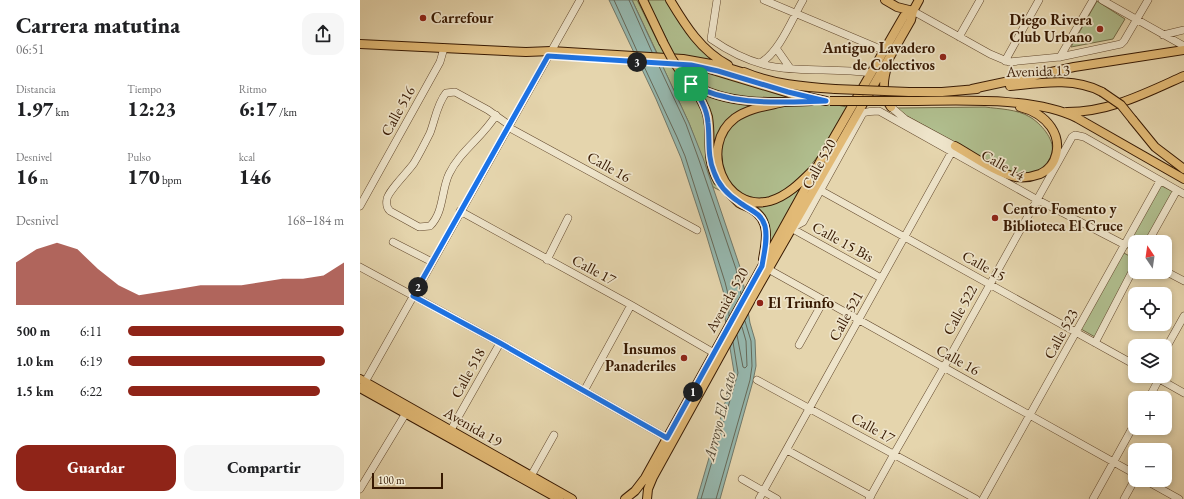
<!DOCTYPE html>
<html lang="es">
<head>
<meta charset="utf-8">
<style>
  :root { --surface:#fff; --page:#f6f6f6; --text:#202124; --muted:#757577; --accent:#8f2418 }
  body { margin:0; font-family:"EB Garamond",serif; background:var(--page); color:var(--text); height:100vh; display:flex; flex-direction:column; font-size:15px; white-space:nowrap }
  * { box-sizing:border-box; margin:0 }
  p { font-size:13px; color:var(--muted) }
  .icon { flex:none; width:22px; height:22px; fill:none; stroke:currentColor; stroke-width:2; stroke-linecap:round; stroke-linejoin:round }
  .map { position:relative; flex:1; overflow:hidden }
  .side { display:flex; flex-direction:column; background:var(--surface); width:360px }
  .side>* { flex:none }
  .needle { width:26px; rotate:347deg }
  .tools { position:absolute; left:768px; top:235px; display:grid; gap:8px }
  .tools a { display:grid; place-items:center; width:44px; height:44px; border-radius:8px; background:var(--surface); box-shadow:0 2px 6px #0003; font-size:20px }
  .scale { position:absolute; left:12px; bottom:10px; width:71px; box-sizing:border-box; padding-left:4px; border:2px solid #371902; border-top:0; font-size:11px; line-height:14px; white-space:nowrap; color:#371902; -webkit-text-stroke:3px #eee4ca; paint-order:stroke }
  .pin { position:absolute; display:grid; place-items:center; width:34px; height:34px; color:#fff; margin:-17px; border-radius:8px; box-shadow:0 2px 6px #0006 }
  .km { position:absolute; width:20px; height:20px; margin:-10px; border-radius:50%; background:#222; color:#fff; font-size:11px; line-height:20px; text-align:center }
  .round { display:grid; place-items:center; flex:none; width:42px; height:42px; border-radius:12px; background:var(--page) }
  .summary { display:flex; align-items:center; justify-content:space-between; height:68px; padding:0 16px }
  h1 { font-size:22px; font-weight:800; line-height:30px }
  .figures { display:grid; grid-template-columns:repeat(3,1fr); gap:6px; height:68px; padding:4px 16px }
  .figures div { display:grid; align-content:center }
  .figures b { font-size:20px; font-weight:800 }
  .figures small { font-size:11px; font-weight:400 }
  .figures p { font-size:11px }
  .chart { height:112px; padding:8px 16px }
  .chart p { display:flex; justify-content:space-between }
  .chart svg { width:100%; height:72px; margin-top:4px; fill:var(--accent); opacity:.7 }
  .button { display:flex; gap:8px; margin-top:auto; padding:8px 16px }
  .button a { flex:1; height:46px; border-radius:12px; background:var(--accent); color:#fff; font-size:16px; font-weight:800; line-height:46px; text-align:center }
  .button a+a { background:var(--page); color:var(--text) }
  ul { padding:0 16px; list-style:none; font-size:13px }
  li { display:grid; grid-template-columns:64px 48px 1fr; align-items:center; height:30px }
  li i { height:10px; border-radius:5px; background:var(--accent) }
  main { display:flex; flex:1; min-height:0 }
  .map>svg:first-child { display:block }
  .green { fill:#b0be8e; stroke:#746c48 }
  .water { fill:#96b8af; stroke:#70786a }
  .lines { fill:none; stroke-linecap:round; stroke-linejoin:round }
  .shore { stroke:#666858; stroke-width:1 }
  .minor-casing { stroke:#62482d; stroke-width:8 }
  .major-casing { stroke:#371902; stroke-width:10 }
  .minor { stroke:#eee4ca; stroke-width:7 }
  .major { stroke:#e2ba76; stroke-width:8 }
  .major-bridge-casing { stroke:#371902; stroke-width:10; stroke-linecap:butt }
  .major-bridge { stroke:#e2ba76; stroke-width:8 }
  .route-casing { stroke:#fff; stroke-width:8 }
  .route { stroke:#1a73e8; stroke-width:5 }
  .poi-dot { fill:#8f2418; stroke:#eee4ca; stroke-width:1.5 }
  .labels { text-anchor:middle; stroke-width:3.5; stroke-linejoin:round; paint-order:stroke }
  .poi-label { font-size:15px; font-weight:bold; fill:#371902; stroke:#eee4ca; text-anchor:start }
  .street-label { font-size:15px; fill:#371902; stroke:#eee4ca }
  .water-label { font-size:16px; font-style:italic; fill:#544936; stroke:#eee4ca }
</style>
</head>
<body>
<main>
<section class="side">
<div class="summary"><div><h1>Carrera matutina</h1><p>06:51</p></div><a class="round"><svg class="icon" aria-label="share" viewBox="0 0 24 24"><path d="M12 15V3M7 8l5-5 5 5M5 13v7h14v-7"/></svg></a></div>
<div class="figures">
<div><p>Distancia</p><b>1.97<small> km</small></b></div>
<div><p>Tiempo</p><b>12:23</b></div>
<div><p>Ritmo</p><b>6:17<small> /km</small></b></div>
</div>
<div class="figures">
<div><p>Desnivel</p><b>16<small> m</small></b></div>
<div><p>Pulso</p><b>170<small> bpm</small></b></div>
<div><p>kcal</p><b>146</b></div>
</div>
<div class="chart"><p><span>Desnivel</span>168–184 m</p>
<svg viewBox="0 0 160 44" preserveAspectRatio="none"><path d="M0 44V18L10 10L20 6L30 10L40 22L50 32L60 38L70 36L80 34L90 32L100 32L110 32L120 30L130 28L140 28L150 26L160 18V44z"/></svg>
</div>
<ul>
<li><b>500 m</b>6:11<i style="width:100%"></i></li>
<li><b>1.0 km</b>6:19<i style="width:91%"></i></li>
<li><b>1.5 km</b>6:22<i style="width:89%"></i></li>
</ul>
<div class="button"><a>Guardar</a><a>Compartir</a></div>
</section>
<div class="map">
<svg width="824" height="499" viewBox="0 0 824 499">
  <rect width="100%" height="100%" fill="#e5d5ad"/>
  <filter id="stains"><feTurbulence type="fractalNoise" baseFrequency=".005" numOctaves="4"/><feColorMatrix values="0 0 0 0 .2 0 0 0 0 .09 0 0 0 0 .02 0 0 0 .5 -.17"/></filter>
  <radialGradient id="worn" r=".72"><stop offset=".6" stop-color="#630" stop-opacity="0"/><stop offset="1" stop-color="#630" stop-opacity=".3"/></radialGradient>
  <path class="green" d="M272 0H277L299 44 307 40 287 0H306C319 22 334 42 353 60L298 55Z
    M737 1 765 19 753 39 711 47Z
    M302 65C350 67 395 84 440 98 403 98 355 104 327 74L321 79 334 96 342 112 354 177 359 186 365 193 353 187 329 123Z
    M341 93C361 103 382 105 403 104 392 107 381 109 372 116 337 145 361 214 409 204 423 201 434 190 445 181L407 253C409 238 411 217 396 207 391 204 385 202 379 199 371 195 365 187 360 180 349 162 353 145 351 126 350 114 346 103 341 93Z
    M467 103 487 107 461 152 441 178 418 195 400 200 381 194 366 180 360 151 363 136 373 122 392 109 420 105Z
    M625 107C639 109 657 109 670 117 680 123 695 139 692 152 689 167 672 177 657 174 653 174 649 172 645 170L547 116 537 108Z
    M800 185 814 192 787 242H775V252L766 247Z
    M762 252 775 259V261L735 337 721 329Z"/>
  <path class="water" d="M249 0H272L329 123 343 158 380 267 383 281 390 323 395 340 396 366 393 381 360 499H337L374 372 365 318 364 294 346 234 321 158 296 99Z"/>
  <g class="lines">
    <path class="shore" d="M254 0 277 51
      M269 0 292 52
      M282 62 317 137 325 156 365 282 368 294 369 316
      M297 62 326 124 339 160 376 269 381 294
      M377 335 383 367 385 368 387 366 386 341 382 327
      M341 499 378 373 373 342
      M356 499 390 380 392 366 391 341 385 321"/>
    <defs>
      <path id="minor" d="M357 0 351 39C371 53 392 63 415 67 447 72 479 68 511 73
        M404 0 525 51
        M742 0 824 46
        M553 11 630 54 649 62 700 57 761 44 764 41 788 0
        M803 35 824 30
        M599 37 620 0
        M416 48 430 68
        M700 57 733 0
        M645 61 679 0
        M400 63C419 53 432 19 443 0
        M136 115C123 137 100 151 89 174 81 191 84 212 70 226L59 227 30 211C27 208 26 204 27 199 28 191 48 172 54 163 60 153 65 143 70 133 75 120 77 104 86 93L95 92 128 110 149 125
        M148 127 337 230
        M460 190 775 365
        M0 206 80 62 84 48
        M100 211 271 305 354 353
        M431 228 521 278
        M432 228 443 222 503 113C509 111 513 111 519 111L676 199 765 245
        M33 242 72 262
        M788 242 817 190
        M187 260 208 218
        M0 267 140 343 307 438
        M408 269 775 474
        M805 271 824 281
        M735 343 775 266
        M439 345 464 300
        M805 350 824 316
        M794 376 824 393
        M397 380 616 499
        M5 382 220 0
        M224 391 271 305
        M789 398 799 379
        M88 435 140 343
        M427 450 511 496
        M171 476 194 435
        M382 479 417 499
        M785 480 819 499
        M0 489 46 413
        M399 499 595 146 545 119 531 107
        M509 499 534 454 584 367 712 137 715 135 724 137 824 194
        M623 499 800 181
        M733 499 775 423
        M764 499 775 479"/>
      <path id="major" d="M283 0 303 42
        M310 0C325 25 341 51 368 65
        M525 0 537 7 553 11
        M0 44 166 52 191 51 323 59 362 66 388 74
        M528 64C523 79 521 94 531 107
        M346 68 429 93 466 101
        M384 72C412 84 444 87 475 89
        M331 84C338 94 345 105 348 117 352 141 345 158 358 181
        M332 84C367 105 411 103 451 101
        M650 86C680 83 714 77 742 92
        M612 89 714 67 824 50
        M549 92H582L617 89
        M548 101C597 101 673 96 717 118L824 179
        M424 102C407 106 389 108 375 118 338 146 364 213 410 201 427 196 440 183 452 171
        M707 112C750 112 786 93 824 76
        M773 120 795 147 824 169
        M595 146C613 156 636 173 656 177 664 178 672 177 680 174 698 166 702 143 691 127 684 117 672 110 660 107
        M370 194C373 197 376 200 379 203 384 206 389 207 393 210 411 221 406 242 403 259
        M0 379 212 499
        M0 388 199 499
        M265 499 275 491 285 478 461 160 544 16 553 11
        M287 499 288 489 293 477 393 296 551 20 553 11 559 0"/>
    </defs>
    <use href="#minor" class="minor-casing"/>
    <use href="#major" class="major-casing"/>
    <use href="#minor" class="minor"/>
    <use href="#major" class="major"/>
    <defs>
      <path id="major-bridge" d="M303 42 312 59 324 77
        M475 89 549 92
        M742 92 761 105 773 120
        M470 101H548"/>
    </defs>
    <use href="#major-bridge" class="major-bridge-casing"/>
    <use href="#major-bridge" class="major-bridge"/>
  </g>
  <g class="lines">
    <defs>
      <path id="route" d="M188 56 331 65 358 71 428 92 466 101C421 102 371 107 331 84 339 96 347 108 348 123 350 139 347 156 354 172 358 184 368 195 379 202 389 210 401 212 405 226 408 239 404 253 402 266L307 438 140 343 53 296Z"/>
    </defs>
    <use href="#route" class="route-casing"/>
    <use href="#route" class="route"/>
  </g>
  <g class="poi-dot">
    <circle cx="63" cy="18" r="4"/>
    <circle cx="740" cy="29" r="4"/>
    <circle cx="583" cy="57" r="4"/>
    <circle cx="635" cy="218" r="4"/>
    <circle cx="400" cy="303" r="4"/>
    <circle cx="324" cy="358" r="4"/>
  </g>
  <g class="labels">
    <g class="poi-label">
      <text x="71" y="23">Carrefour</text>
      <text x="732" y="25" text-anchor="end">Diego Rivera<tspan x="732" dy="17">Club Urbano</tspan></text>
      <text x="575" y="53" text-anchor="end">Antiguo Lavadero<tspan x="575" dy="17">de Colectivos</tspan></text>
      <text x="643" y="214">Centro Fomento y<tspan x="643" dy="17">Biblioteca El Cruce</tspan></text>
      <text x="408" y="308">El Triunfo</text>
      <text x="316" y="354" text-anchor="end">Insumos<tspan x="316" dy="17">Panaderiles</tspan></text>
    </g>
    <g class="street-label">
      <text transform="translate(678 71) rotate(-2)" y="5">Avenida 13</text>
      <text transform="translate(38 111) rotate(-61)" y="5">Calle 516</text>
      <text transform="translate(459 164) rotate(-61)" y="5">Calle 520</text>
      <text transform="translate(643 165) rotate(29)" y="5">Calle 14</text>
      <text transform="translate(249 167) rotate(29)" y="5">Calle 16</text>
      <text transform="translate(483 242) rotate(29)" y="5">Calle 15 Bis</text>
      <text transform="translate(624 266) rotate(29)" y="5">Calle 15</text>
      <text transform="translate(234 270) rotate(28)" y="5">Calle 17</text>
      <text transform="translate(367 300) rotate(-61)" y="5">Avenida 520</text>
      <text transform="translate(600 310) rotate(-61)" y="5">Calle 522</text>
      <text transform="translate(486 316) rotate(-61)" y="5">Calle 521</text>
      <text transform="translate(701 334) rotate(-61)" y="5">Calle 523</text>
      <text transform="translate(598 360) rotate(29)" y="5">Calle 16</text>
      <text transform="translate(108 373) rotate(-61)" y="5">Calle 518</text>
      <text transform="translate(113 427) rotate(30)" y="5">Avenida 19</text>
      <text transform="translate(513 428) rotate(29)" y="5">Calle 17</text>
    </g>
    <g class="water-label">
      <text transform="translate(359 416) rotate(-76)" y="6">Arroyo El Gato</text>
    </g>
  </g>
  <rect width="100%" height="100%" filter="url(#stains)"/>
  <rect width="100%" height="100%" fill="url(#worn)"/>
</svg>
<div class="tools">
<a><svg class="needle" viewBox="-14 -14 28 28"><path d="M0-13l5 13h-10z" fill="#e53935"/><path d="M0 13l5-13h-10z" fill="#757577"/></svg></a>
<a><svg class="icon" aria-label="locate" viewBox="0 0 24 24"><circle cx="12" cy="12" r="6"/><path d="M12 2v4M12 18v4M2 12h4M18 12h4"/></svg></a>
<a><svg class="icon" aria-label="layers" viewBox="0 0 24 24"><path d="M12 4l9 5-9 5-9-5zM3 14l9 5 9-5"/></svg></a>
<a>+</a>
<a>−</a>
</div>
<div class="scale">100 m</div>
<div class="pin" style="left:331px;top:84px;background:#1e9e55"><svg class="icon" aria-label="arrive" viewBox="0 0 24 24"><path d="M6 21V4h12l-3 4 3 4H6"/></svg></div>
<b class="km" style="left:333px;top:392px">1</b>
<b class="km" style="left:58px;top:287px">2</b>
<b class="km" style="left:277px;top:62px">3</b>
</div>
</main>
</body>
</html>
